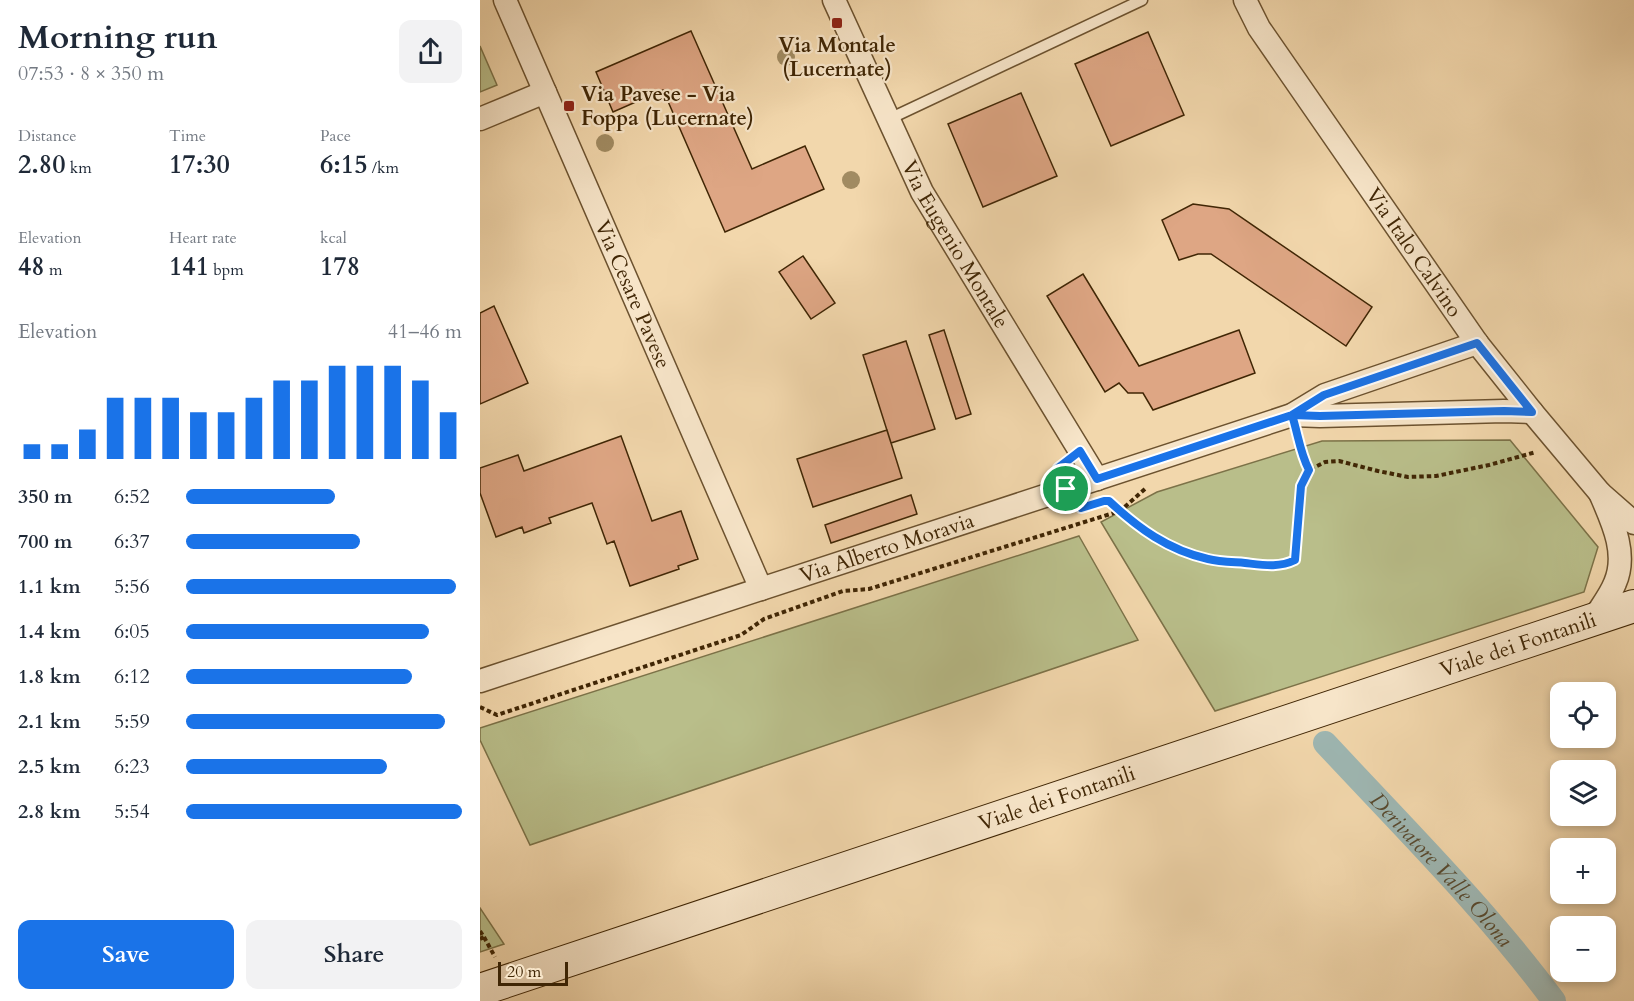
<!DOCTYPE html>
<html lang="en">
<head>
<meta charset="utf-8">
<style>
  :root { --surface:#fff; --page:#f2f2f3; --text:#1f2937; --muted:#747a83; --accent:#1a73e8 }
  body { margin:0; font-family:Cardo,serif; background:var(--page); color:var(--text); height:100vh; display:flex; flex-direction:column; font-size:22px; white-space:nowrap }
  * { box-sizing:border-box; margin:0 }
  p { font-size:20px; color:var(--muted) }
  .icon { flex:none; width:33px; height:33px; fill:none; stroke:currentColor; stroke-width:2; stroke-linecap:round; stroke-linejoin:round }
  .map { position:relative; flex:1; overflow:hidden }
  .side { display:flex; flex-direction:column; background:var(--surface); width:480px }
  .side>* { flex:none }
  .buttons { position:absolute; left:1070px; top:682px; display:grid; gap:12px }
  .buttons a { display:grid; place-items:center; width:66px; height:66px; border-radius:12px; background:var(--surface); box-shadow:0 3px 9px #0003; font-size:30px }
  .scale { position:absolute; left:18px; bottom:15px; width:70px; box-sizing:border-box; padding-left:6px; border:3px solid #402605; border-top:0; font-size:16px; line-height:21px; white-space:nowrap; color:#402605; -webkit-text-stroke:4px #f7e5c9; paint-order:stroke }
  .pin { position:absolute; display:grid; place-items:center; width:51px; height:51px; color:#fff; margin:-26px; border:3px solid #fff; border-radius:50%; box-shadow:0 2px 6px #0007 }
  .round { display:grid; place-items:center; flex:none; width:63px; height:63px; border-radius:12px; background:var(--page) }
  .overview { display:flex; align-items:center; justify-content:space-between; height:102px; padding:0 18px }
  h1 { font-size:33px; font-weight:800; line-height:45px }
  .figures { display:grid; grid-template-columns:repeat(3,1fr); gap:9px; height:102px; padding:6px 18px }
  .figures div { display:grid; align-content:center }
  .figures b { font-size:26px; font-weight:800 }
  .figures small { font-size:16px; font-weight:400 }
  .figures p { font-size:16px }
  .chart { height:168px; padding:12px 18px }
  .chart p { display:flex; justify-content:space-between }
  .chart svg { width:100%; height:108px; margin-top:6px; stroke:var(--accent); stroke-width:6 }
  .button { display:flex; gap:12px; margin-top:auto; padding:12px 18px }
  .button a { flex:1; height:69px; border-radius:12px; background:var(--accent); color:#fff; font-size:24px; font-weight:800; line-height:69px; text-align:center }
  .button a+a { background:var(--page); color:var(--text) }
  ul { padding:0 18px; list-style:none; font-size:20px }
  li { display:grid; grid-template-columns:96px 72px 1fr; align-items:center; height:45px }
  li i { height:15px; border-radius:8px; background:var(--accent) }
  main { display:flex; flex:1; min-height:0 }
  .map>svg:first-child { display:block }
  .green { fill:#b9be8a; stroke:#7c7248; stroke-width:1.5 }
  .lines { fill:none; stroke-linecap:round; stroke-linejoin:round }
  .canal { stroke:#9eb7b3; stroke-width:24 }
  .building { fill:#dea684; stroke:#402605; stroke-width:1.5 }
  .lane-casing { stroke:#6c522f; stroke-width:13 }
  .street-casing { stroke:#6c522f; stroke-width:25 }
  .secondary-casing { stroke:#402605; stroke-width:34 }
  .path { stroke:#402605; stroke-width:4; stroke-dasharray:4.5 3; stroke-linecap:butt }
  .lane { stroke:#f7e5c9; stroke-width:10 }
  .street { stroke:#f7e5c9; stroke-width:22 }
  .secondary { stroke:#f7e5c9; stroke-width:32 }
  .tree { fill:#a18b62 }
  .route-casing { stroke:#fff; stroke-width:12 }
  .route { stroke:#1a73e8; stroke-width:8 }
  .poi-dot { fill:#8f2418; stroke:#f7e5c9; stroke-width:2 }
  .labels { text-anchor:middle; stroke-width:4.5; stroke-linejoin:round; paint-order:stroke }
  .poi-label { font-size:21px; font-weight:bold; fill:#402605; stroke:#f7e5c9 }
  .street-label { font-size:21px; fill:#402605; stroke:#f7e5c9 }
  .water-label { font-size:22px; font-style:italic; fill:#584a30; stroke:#f7e5c9 }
</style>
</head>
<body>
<main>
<section class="side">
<div class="overview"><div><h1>Morning run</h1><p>07:53 · 8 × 350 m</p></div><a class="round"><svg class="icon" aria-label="share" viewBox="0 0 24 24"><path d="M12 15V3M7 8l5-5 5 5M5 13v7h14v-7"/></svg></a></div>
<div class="figures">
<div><p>Distance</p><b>2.80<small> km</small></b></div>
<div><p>Time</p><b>17:30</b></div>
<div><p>Pace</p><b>6:15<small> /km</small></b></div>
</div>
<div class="figures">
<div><p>Elevation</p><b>48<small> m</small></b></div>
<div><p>Heart rate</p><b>141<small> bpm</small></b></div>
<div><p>kcal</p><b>178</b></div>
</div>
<div class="chart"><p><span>Elevation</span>41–46 m</p>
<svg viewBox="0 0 160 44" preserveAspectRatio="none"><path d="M5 44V38M15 44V38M25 44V32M35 44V19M45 44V19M55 44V19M65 44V25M75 44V25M85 44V19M95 44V12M105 44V12M115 44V6M125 44V6M135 44V6M145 44V12M155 44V25"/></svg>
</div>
<ul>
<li><b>350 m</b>6:52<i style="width:54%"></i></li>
<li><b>700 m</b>6:37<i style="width:63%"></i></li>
<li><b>1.1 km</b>5:56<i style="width:98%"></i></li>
<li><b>1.4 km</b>6:05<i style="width:88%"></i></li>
<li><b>1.8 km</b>6:12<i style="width:82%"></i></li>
<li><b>2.1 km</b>5:59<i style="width:94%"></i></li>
<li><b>2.5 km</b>6:23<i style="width:73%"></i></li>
<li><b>2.8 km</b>5:54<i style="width:100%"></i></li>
</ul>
<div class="button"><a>Save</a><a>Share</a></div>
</section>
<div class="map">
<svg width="1154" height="1001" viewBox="0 0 1154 1001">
  <rect width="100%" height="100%" fill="#f2d7ac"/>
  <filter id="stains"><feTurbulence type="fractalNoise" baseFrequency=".00333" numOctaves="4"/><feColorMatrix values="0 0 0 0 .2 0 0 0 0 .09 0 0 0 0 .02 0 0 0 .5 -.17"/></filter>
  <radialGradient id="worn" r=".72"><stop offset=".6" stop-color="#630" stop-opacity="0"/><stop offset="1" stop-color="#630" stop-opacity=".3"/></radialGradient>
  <path class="green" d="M0 46 17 85 0 92Z
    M1030 440 1118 547 1104 592 735 711 621 522 677 492 842 441Z
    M599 536 658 640 50 845 0 740V728Z
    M0 908 24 944 0 952Z"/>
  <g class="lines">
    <path class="canal" id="s1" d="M845 743C923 827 1006 909 1074 1001"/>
  </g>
  <path class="building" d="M211 31 272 169 325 146 344 189 245 232 183 90 133 112 116 72Z
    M668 32 704 115 631 146 595 64Z
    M541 93 577 176 503 207 468 124Z
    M713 204 749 209 892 307 866 346 731 254H718L699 260 682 220Z
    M323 256 355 303 331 319 299 272Z
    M603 274 659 366 759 330 775 373 673 410 663 393H648L639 383 625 392 567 296Z
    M14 306 48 383 0 404V313Z
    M464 330 491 414 476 419 449 335Z
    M426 341 455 429 411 443 383 355Z
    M407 430 422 478 333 507 317 459Z
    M141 436 172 521 201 511 218 559 198 566 199 569 150 586 134 541 127 544 112 503 69 518 71 523 44 533 42 527 16 537 0 493V468L38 455 44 471Z
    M431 495 437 514 351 543 345 525Z"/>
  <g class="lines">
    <defs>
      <path id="lane" d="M409 119 662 0"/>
      <g id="street">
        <path id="s2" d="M25 0 281 589"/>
        <path id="s3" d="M354 0 442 192 617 479"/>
        <path id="s4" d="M765 0 779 28 997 343 1052 412 1120 493"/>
        <path d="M0 119 65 92"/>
        <path d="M812 415 840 416 1024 411 1052 412"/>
        <path d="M1113 620C1120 608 1130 596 1135 583 1148 553 1132 521 1120 493L1154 523"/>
        <path id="s5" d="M0 681 812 415 845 395 997 343"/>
      </g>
      <g id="secondary">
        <path id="s6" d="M0 990 1154 606"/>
      </g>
    </defs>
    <use href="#lane" class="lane-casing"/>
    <use href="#street" class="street-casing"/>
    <use href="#secondary" class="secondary-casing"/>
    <path class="path" d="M819 437 823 458 829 470
      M627 501 668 534 699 550 729 560 793 566 808 563 815 560 821 486 829 470 845 462 859 461 898 471 928 477 956 476 1009 465 1056 452
      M0 707 17 715 261 635 284 619 363 591 389 589 640 511 665 489
      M0 931 4 937 0 939
      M4 937 15 957"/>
    <use href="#lane" class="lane"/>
    <use href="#street" class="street"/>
    <use href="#secondary" class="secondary"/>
  </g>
  <g class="tree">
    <circle cx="306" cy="57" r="9"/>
    <circle cx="125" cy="143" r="9"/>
    <circle cx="371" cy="180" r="9"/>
  </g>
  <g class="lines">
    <defs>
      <path id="route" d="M586 489 601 508 624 501H629C658 528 688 550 728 559 740 562 753 562 765 563 783 565 799 568 815 560L821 486 829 470C820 453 818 434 812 415L840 416 1024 411 1052 412 997 343 844 395 812 415 617 479 600 451 578 468 577 472 586 489"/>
    </defs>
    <use href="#route" class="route-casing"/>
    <use href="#route" class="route"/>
  </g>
  <g class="poi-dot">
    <rect x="351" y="17" width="12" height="12" rx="3"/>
    <rect x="83" y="100" width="12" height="12" rx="3"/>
  </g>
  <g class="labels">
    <g class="poi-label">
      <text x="357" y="52">Via Montale<tspan x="357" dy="24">(Lucernate)</tspan></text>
      <text x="101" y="101" text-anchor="start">Via Pavese - Via<tspan x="101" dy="24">Foppa (Lucernate)</tspan></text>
    </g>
    <g class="street-label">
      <text dy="7" stroke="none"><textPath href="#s3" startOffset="273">Via Eugenio Montale</textPath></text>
      <text dy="7" stroke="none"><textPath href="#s4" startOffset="304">Via Italo Calvino</textPath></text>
      <text dy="7" stroke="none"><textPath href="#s2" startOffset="321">Via Cesare Pavese</textPath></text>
      <text dy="7" stroke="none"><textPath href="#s5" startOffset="428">Via Alberto Moravia</textPath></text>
      <text dy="7" stroke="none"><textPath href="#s6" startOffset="1094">Viale dei Fontanili</textPath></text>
      <text dy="7" stroke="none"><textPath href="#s6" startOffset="608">Viale dei Fontanili</textPath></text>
    </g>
    <g class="water-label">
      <text dy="8" stroke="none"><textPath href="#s1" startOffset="172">Derivatore Valle Olona</textPath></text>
    </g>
  </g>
  <rect width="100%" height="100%" filter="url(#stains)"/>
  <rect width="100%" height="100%" fill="url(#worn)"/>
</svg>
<div class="buttons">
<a><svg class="icon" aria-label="locate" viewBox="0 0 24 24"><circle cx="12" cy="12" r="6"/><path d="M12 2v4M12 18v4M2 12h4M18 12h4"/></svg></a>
<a><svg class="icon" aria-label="layers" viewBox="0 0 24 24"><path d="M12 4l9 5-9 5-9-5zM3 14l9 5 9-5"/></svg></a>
<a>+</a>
<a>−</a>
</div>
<div class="scale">20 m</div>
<div class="pin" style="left:586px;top:489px;background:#1e9e55"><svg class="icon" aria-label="arrive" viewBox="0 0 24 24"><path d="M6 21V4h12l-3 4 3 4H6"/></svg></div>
</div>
</main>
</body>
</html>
